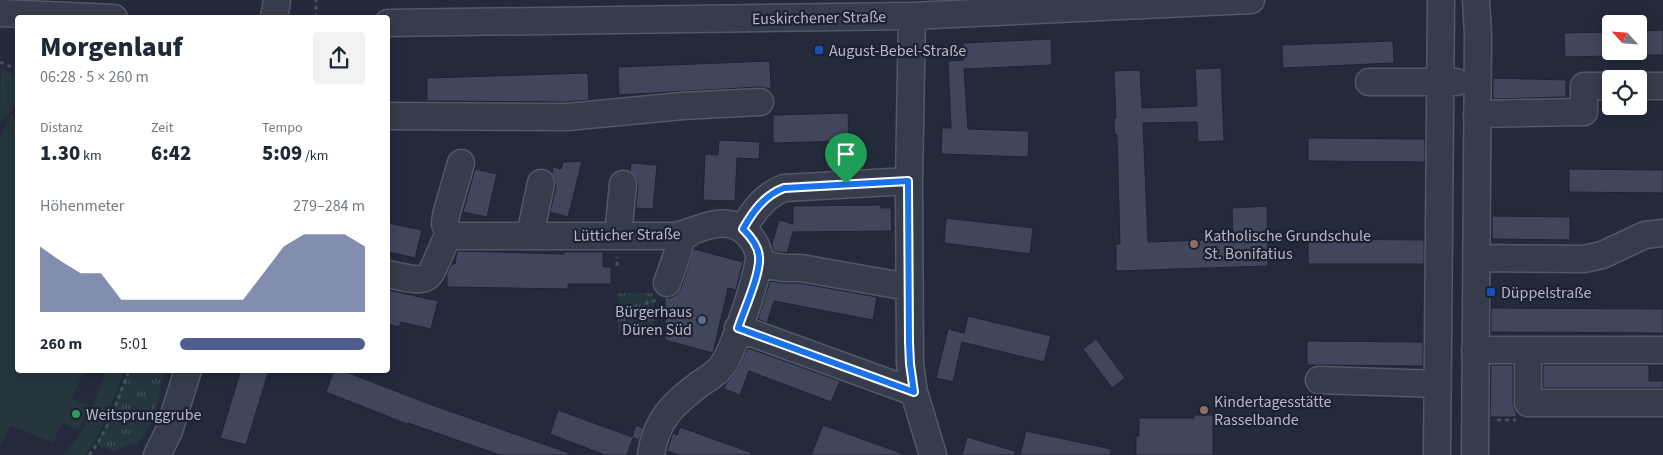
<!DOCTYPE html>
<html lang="de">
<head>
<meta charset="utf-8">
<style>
  :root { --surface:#fff; --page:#f2f2f3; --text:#1f2937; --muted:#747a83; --accent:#4f5f8d }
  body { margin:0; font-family:"Source Sans 3",sans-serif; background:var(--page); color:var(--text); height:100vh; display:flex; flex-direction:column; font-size:19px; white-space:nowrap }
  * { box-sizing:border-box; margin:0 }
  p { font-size:16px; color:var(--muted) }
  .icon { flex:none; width:28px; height:28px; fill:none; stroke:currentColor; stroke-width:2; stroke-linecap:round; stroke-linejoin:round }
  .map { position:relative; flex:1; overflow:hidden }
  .panel { position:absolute; left:15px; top:15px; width:375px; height:358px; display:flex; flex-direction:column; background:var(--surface); border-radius:5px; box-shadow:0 2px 12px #0003 }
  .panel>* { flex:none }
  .needle { width:32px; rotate:296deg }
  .tools { position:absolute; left:1602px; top:15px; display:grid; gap:10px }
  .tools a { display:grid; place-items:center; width:45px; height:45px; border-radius:5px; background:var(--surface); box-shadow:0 2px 12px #0003; font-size:25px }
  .pin { position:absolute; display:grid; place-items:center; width:42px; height:42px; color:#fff; margin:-51px -21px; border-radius:50% 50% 50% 0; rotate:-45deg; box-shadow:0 0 5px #0007 }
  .pin .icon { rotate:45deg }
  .round { display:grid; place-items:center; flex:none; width:52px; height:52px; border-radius:5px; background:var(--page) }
  .overview { display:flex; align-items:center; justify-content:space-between; height:85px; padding:0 25px }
  h1 { font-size:28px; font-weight:800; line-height:38px }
  .metrics { display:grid; grid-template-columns:repeat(3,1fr); gap:8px; height:85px; padding:5px 25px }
  .metrics div { display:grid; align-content:center }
  .metrics b { font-size:21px; font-weight:800 }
  .metrics small { font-size:14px; font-weight:400 }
  .metrics p { font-size:14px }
  .chart { height:140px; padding:10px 25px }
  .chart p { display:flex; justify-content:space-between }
  .chart svg { width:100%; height:90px; margin-top:5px; fill:var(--accent); opacity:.7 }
  ul { padding:0 25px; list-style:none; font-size:16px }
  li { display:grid; grid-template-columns:80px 60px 1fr; align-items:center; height:38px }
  li i { height:12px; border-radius:6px; background:var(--accent) }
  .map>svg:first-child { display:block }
  .grass { fill:url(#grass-tufts) }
  .pitch { fill:#26363d }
  .building { fill:#40465c; stroke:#1f2333 }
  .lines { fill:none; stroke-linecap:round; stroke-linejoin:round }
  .minor-casing { stroke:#535767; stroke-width:29 }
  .path { stroke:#43535a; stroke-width:3; stroke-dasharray:4 4; stroke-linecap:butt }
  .minor { stroke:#373c4c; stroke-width:26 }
  .route-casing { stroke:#fff; stroke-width:10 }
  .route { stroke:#1a73e8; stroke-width:6 }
  .transit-dot { fill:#1a4fb4; stroke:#1d2131; stroke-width:2 }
  .education-dot { fill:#8d6e63; stroke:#1d2131; stroke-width:2 }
  .service-dot { fill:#5c6f8a; stroke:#1d2131; stroke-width:2 }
  .leisure-dot { fill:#2e9e5b; stroke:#1d2131; stroke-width:2 }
  .labels { text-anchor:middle; stroke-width:4.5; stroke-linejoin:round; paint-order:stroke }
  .street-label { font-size:16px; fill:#b3b7c8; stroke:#1d2131 }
  .poi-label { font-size:16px; fill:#b3b7c8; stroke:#1d2131; text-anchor:start }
</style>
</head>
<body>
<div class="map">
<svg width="1663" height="455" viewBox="0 0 1663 455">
  <defs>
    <pattern id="grass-tufts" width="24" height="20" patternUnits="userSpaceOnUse" patternTransform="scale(1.25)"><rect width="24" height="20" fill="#26363d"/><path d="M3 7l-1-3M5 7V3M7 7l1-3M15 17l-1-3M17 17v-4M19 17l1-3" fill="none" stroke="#435158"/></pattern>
  </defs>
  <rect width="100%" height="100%" fill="#242a3c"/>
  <path class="grass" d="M618 293H653L654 331H618Z
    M129 370H165L152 422 136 446 131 443 113 452 97 445Z"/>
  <path class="pitch" d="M1 68 17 75 14 84 17 81 18 105 0 122Z
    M10 114 18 117V370H84L72 399 89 406 79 430 62 423 53 443 10 425 0 447V138Z
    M106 370H125L97 438 85 455H62C86 434 95 399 106 370Z"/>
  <path class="building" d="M1663 30V55H1639V31Z
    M1611 32V56L1565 57 1564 33Z
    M1051 39 1052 65 964 69 968 129 1029 131 1028 157 941 154 942 128H951L948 61 963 60V43Z
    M1393 41 1394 63 1283 68 1282 45Z
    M770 61 771 89 759 87 619 95 618 67Z
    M1221 68 1224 141 1198 142 1197 122 1143 123 1148 242 1233 239 1232 208 1267 206 1268 266 1116 271V244H1120L1117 135H1115L1114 118H1116L1114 71 1140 70 1142 108 1197 106 1195 69Z
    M588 73 589 100 566 102 427 101V78Z
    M1493 78 1566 80V97L1493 99Z
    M848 113 849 141 773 143V115Z
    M1308 138 1425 139V162L1308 161Z
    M719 140 760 142 759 159 737 158 735 201 703 200 705 154 718 155Z
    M582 161 568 217 550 212 556 186 555 179 552 173 553 167 561 169 563 162Z
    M631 163 657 165 653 209 636 208 638 185 636 177 630 171Z
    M475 169 497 174 487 217 463 212Z
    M1569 169 1663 170V193L1569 192Z
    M881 205V208H891L892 231 793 232 787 253 773 251 772 244 779 220 793 224V206Z
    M1492 216 1570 217V240L1492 239Z
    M946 218 1033 228 1030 254 944 243Z
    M388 223 422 230 415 258 388 252Z
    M1308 239 1424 240V264H1308Z
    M694 249 743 262 736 290 728 288 713 353 665 340V297L670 298 676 295 681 288Z
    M457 251 564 254V252H603V267H611V284H568V289L447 287V273L452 264H455Z
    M770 281 783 283H800L877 297 873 320 774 301 767 323 758 319Z
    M388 290 438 301 431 329 401 322 399 327 388 324Z
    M1491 308 1663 309V333L1491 332Z
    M968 316 1051 336 1044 362 962 342 953 382 936 378 948 329 964 333Z
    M1096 339 1125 378 1112 388 1083 349Z
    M1307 341 1423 342V366L1307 365Z
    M748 348 840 381 831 402 749 371 740 395 724 389 726 384 737 370Z
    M1491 365H1513V403L1517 417H1490Z
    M1543 365H1649V381H1663V388H1543Z
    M241 370H269L246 445 220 438Z
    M334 370H341L429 404 569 453V455H500L408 423 407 424 326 392Z
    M558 410 632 437 636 425 643 428 639 440 633 438 627 455H605L550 434Z
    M1194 415H1213V455H1136V436H1139V418H1194Z
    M823 425 901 453 900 455H811Z
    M680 427 752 453 751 455H679L667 451 673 433 677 435Z
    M1026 431 1111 449V455H1020Z
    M967 437 1015 451V455H962Z"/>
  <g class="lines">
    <defs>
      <path id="minor" d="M0 13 114 18
        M912 16 909 181 910 364 914 392 933 455
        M274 18 277 0
        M388 23 912 16 1251 0
        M1369 82H1456
        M1639 86H1663
        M1477 114 1584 112V86H1611
        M388 116 567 117 682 106 760 102
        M743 229C753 211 765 195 784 188L909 181
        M530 235 541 183
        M450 236 445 224 446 215 461 163
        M618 236 623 184
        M1477 258 1584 259 1602 255 1645 235 1663 233
        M758 263 783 268H801L908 287
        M388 274C436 285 426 281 446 240L450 236H674C693 233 713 219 733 225 746 229 756 241 759 255 761 268 733 351 724 363 719 372 710 377 701 383 674 403 656 419 651 455
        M667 283 679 249 681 235 688 234
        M738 328 914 392
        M1475 350H1528V403H1663
        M1528 350H1663
        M1319 380 1438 384
        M157 455 169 431 188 370
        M1437 455 1441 0
        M1475 455 1478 34 1476 0"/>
    </defs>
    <use href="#minor" class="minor-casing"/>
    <path class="path" d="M316 18V0
      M0 62 18 70
      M617 266V257
      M640 327V314L648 301H656
      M1497 420H1516
      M89 455C108 431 118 399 129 370"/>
    <use href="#minor" class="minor"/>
  </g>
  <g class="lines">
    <defs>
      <path id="route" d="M908 181 909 342 910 364 914 392 738 328C744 310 761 273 759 256 758 245 750 236 743 229 753 211 765 195 784 188Z"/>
    </defs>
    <use href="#route" class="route-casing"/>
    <use href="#route" class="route"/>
  </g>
  <g class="transit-dot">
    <rect x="814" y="45" width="10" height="10" rx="2.5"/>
    <rect x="1486" y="287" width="10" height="10" rx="2.5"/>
  </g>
  <g class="education-dot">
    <circle cx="1194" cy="244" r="5"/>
    <circle cx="1204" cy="410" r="5"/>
  </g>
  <circle class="service-dot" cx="702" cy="320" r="5"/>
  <circle class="leisure-dot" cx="76" cy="414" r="5"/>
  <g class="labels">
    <g class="street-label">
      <text transform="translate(819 17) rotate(-1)" y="6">Euskirchener Straße</text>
      <text transform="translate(627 234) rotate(-1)" y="6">Lütticher Straße</text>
    </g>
    <g class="poi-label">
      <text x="829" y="56">August-Bebel-Straße</text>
      <text x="1204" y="241">Katholische Grundschule<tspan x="1204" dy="18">St. Bonifatius</tspan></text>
      <text x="1501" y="298">Düppelstraße</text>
      <text x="692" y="317" text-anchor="end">Bürgerhaus<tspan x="692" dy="18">Düren Süd</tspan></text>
      <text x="1214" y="407">Kindertagesstätte<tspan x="1214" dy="18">Rasselbande</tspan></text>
      <text x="86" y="420">Weitsprunggrube</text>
    </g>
  </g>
</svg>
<div class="tools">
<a><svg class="needle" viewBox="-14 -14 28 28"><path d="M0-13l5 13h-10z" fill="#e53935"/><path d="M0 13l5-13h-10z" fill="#747a83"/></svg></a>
<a><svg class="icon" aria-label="locate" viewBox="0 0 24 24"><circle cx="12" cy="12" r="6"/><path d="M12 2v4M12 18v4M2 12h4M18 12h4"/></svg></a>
</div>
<div class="pin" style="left:846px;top:184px;background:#1e9e55"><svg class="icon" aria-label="arrive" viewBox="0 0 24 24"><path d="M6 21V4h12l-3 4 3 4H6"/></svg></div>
<section class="panel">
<div class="overview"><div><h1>Morgenlauf</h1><p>06:28 · 5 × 260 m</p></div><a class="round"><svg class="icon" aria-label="share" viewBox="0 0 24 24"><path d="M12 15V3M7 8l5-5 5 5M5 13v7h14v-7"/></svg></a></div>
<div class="metrics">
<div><p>Distanz</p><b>1.30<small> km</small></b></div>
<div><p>Zeit</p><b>6:42</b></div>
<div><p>Tempo</p><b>5:09<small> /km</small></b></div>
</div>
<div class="chart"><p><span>Höhenmeter</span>279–284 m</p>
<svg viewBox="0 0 160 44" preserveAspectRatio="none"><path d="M0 44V12L10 19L20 25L30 25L40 38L50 38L60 38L70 38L80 38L90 38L100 38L110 25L120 12L130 6L140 6L150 6L160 12V44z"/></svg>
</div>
<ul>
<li><b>260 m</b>5:01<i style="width:100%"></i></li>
</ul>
</section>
</div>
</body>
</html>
